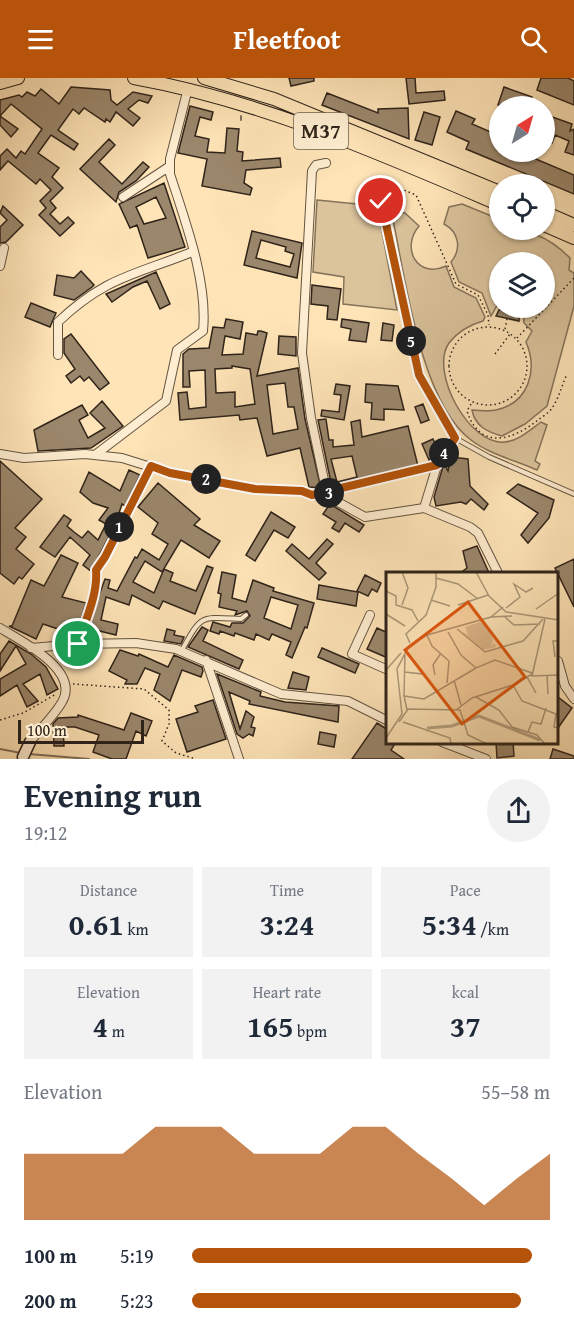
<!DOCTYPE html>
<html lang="en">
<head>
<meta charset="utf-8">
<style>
  :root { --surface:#fff; --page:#f2f2f3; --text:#1f2937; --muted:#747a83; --accent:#b45309 }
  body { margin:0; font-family:"Gentium Book Plus",serif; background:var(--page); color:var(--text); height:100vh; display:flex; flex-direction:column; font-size:22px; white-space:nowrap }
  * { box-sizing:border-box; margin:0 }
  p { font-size:20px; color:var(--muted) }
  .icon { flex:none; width:33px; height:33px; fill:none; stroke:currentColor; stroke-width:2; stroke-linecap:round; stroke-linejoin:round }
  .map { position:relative; height:681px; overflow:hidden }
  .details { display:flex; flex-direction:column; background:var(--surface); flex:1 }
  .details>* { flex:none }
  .needle { width:39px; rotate:37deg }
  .fabs { position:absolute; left:489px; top:18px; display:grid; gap:12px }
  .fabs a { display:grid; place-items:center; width:66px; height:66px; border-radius:50%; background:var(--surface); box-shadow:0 2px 4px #0004; font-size:30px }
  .scale { position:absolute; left:18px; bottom:15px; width:126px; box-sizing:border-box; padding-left:6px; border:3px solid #2f231a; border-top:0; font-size:16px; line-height:21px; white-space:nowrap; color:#2f231a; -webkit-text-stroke:4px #feedd0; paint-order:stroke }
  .pin { position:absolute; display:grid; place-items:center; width:51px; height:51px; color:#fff; margin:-26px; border:3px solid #fff; border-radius:50%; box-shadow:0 2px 6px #0007 }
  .km { position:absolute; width:30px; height:30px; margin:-15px; border-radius:50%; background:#222; color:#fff; font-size:16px; line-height:30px; text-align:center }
  .round { display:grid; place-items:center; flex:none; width:63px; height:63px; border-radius:32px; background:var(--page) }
  .headline { display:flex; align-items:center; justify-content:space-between; height:102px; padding:0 24px }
  h1 { font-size:33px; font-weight:700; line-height:45px }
  .metrics { display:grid; grid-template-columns:repeat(3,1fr); gap:9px; height:102px; padding:6px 24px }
  .metrics div { display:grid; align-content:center; border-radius:0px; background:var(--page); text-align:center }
  .metrics b { font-size:30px; font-weight:700 }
  .metrics small { font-size:16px; font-weight:400 }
  .metrics p { font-size:16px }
  .chart { height:168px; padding:12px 24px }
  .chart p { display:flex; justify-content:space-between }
  .chart svg { width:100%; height:108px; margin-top:6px; fill:var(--accent); opacity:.7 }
  ul { padding:0 24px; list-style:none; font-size:20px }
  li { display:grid; grid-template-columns:96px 72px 1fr; align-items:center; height:45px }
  li i { height:15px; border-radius:8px; background:var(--accent) }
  header { display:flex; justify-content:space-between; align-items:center; height:78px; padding:0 24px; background:var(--accent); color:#fff; font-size:27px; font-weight:700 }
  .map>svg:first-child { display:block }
  .green { fill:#dbc39c; stroke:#85735b; stroke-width:1.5 }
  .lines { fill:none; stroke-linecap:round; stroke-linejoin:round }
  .stream { stroke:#816f58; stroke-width:2 }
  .building { fill:#9b876c; stroke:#2f231a; stroke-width:1.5; fill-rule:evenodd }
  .lane-casing { stroke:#635341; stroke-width:6 }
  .street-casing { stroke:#635341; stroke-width:10 }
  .secondary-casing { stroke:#2f231a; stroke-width:13 }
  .primary-casing { stroke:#2f231a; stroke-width:14 }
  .path { stroke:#2f231a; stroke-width:1.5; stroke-dasharray:1.5 3; stroke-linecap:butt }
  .lane { stroke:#feedd0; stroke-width:4 }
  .street { stroke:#feedd0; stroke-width:8 }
  .secondary { stroke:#feedd0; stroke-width:10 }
  .primary { stroke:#fee4b7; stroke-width:12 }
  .route-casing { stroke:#fff; stroke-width:12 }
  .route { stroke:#b45309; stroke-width:8 }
  .labels { text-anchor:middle; stroke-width:4.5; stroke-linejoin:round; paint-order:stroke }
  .shield { fill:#feedd0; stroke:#6d6051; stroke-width:1.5 }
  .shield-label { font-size:21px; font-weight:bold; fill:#2f231a }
  .inset-river { fill:none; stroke:#b8a282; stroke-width:3 }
  .inset-road { fill:none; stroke:#ab9778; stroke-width:1.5 }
  .view { fill:#df560d; fill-opacity:0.15; stroke:#df560d; stroke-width:3 }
  .inset-edge { fill:none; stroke:#2f231a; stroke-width:3 }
</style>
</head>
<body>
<header><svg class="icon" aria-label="menu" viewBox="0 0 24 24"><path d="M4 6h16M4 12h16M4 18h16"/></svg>Fleetfoot<svg class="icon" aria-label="search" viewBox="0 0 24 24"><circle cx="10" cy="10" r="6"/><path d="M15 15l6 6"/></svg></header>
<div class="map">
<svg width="574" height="681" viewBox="0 0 574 681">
  <rect width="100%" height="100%" fill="#fee4b7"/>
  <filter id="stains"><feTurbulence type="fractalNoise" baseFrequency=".00333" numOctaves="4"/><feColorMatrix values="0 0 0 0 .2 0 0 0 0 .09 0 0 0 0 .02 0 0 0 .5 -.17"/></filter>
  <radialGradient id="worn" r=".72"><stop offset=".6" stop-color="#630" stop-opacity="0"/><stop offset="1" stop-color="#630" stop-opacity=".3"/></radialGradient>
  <path class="green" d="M317 122 377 128 397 232 343 226 344 199 313 194Z
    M462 126 499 141 500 152C531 152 548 158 570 180L569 192 574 195V228L547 328 525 346 502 358C487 354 475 348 472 332 479 332 489 334 496 332 529 325 538 292 526 264L532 253 524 245 523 230H544V184H500L499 224 491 238 482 215 459 204 451 184C462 171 459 154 444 146L449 129Z
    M396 134 405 135 419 148C400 171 418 201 446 188L454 209 476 220 485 239 483 243C469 247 458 253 449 265 429 293 469 368 505 364 518 363 530 352 541 344L547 347 535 383 540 386 537 392C517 383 489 376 471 362 420 324 405 197 392 137Z"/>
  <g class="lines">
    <path class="stream" d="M241 38V42
      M0 671 21 675
      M29 676 89 681"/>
  </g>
  <path class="building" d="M289 0H314V3L291 8Z
    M406 0H415L416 15 444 13 445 22 409 26Z
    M541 0H568L574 3V27L537 12Z
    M71 9 110 12 111 22 117 27 133 14 152 18 148 25 139 22 128 31 140 40 133 48 116 34 110 44 106 41 105 44 84 30 79 36 73 31 58 52 78 66 74 72 51 57 38 75 59 90 52 99 63 110 50 123 56 130 50 136 60 146 68 139 74 145 60 158 39 137 46 130 40 123 51 112 40 101 36 106 8 83 0 92V78L7 71 16 80 21 73 25 76 42 51 11 26 0 38 18 51 11 59 0 47V22L19 17 22 19 27 14 35 18 41 11 59 26Z
    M504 9 532 19 529 28 498 27Z
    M327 15 378 35V31L408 30 409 61 322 27Z
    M190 28 213 34 211 42 200 39 195 58 209 61 207 74 225 75 227 50 239 51 237 73 243 74 242 83 280 80 281 89 246 92 244 105 252 110 250 117 202 108 207 81 178 75Z
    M456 33 475 41 472 46 500 58V74H528L532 75 531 79 574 97V116L466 71 469 64 447 54Z
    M424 34 440 39 432 67 415 62Z
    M544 36 572 46 570 53 574 51V77L565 74 569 63 555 57 552 65 544 62Z
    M109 61 115 67 99 84 122 106 143 84 149 89 136 103 119 114 116 124 80 91Z
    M164 105 185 169 148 180 137 147 130 150 119 126ZM156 119 166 140 144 146 136 129Z
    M3 128 23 147 6 164 0 165V149L7 142 0 135Z
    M252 153 302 165 297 200 244 187ZM261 162 286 169 285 173 294 176 290 189 256 180Z
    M81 193 94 207 92 209 74 222 54 217 57 197 74 200Z
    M156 194 170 226 160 231 147 203 133 209 112 224 106 216Z
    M312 207 341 211 337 242 327 241 328 228 311 226Z
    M31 225 56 235 50 249 25 239Z
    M500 230H519V243L496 238Z
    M226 241 243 244 240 261 225 258 222 277 243 276 246 255 257 257 258 253H261L267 255 257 298 298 290 305 341 321 410 309 409 300 370 267 378 257 340 240 342 239 337 180 342 178 315 187 314 189 331 206 329 205 292 189 293 190 309H183V276L189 271 209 270 213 249 224 250ZM232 288 250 291 255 326 235 329V314L216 315 215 291 232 290ZM285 305 288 329H294L298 351 273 356 267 307Z
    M342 241 369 245 366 264 349 262 351 251 341 249Z
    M383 245 394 247 392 263 381 262Z
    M71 256 109 305 100 312 89 299 84 303 80 298 71 305 66 298 75 291 64 275V261Z
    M279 258 296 259V278L278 276Z
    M336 306 350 308 344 342 321 338 322 332 339 334 341 317 334 316Z
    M366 306 398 308 404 332 384 331V342L371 341 372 325 365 324Z
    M102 323 123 348 91 370 38 373 34 352 82 327 88 337 79 342 88 360 105 350 90 335Z
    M423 326 429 342 421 345 415 329Z
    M326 341 329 362H333V369L354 367 351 344 360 342 362 359 408 348 418 388 335 411 330 400 318 342ZM352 378 357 399 337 404 331 381Z
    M433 361 438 372 429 382 422 366Z
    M451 379 468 381 470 408 488 426 484 432 471 421 466 426 461 424 436 428 434 419 444 385 448 393Z
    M0 383 42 421 15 450 26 459 16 471 34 486 22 501 19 499 14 506 0 495Z
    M129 392 140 397 125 428 122 426 115 447 91 493 83 487 90 477 70 459 55 479 40 469 64 437 71 442 67 448 74 454 82 460 88 453 98 462 106 446 99 442 108 430 93 425 80 414 89 394 120 413Z
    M158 405 200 441 194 447 220 463 209 480 181 462 162 494 145 483 133 504 154 515 164 491 173 495 170 503 196 513 207 488 213 490 195 536 163 523 159 531 132 517 129 527 106 519 101 542 118 546 116 557 87 550 105 501 110 502 108 510 117 513 135 479 137 480 142 471 159 482 168 466 152 456 158 445 138 429Z
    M518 406 554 422 549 440 528 465 521 457 538 435 507 415Z
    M330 426 364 447 359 454 345 445 339 454 332 450 336 444 323 436Z
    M271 434 295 449 288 460 274 452 255 483 246 477Z
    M327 461 333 466 316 485 326 495 319 502 286 473 292 466 309 481Z
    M477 468 489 495H460L467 490 463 473Z
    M61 477 78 485 62 519 86 525 76 557 43 546 36 561 9 548H12L31 502 44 508Z
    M574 481V529L555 490Z
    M222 494 236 497 232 520 246 524 253 502 274 510 273 513 314 525 307 550 305 549 292 580 286 577 291 564 272 556 269 562 256 556 254 562 235 555 234 558 220 553 219 556 210 553 213 544 230 549 232 545H243L250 538 247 533 235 537 237 533 219 529 221 516 218 515ZM271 519 298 527 291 551 264 540Z
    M365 497 381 505 377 514 372 511 368 518 357 513Z
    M319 507 358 514 356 528 317 521Z
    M202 549 208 552 203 563 243 582 239 591 188 569Z
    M377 550 388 555V580L367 571Z
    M167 551 175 553 174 557 184 559 181 566 164 563Z
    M9 563 31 576 46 589 58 611 47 617 40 596 23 606 38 623 27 629 17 607 0 618V601L26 586 16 568 0 593V576Z
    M322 570 359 586 355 595 318 579Z
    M120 572 138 578 139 576 168 589 174 577 202 589 203 593 201 599 182 592 170 623 154 612 160 596 145 590 137 606H125L127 602 109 593Z
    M293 594 309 599 306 612 288 610Z
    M217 596 261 614 260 618 285 624 339 628 338 644 249 626 250 623 229 614 240 651 246 633 254 639 251 649 255 650 253 658 249 656 243 660 237 656Z
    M558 619 572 630 558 650Z
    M213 622 226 661 187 674 176 641 198 634 195 628Z
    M131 635 152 643 146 658 136 653 126 681H112L93 674 99 657 75 649H63L64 668H54L53 646 58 640 78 639V637L124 652Z
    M377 645 388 652V664H396L391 672 404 681H352Z
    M320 654 336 657 334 669 318 666Z
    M496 664H513L514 678 497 680Z
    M553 671 574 678V681H550Z"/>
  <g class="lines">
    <defs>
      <path id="lane" d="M392 107 385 111 381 123 419 297 455 360 489 379 574 416
        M78 565 90 527 96 492 151 388
        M182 572C202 536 200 539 241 541L246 537"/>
      <path id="street" d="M326 85 316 87 312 93 302 275 311 340 324 402 330 415 338 424 365 439 424 430 470 449 478 455 498 495
        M123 119 170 88
        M0 188 4 170
        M58 277V244C105 199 135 197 192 174
        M0 376 24 380 85 376 122 380 170 395 255 411 302 413 312 417 330 415
        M95 377 166 323 177 272 203 253C208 203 185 143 170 96V81L188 10
        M424 430 439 381 455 360
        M370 537 352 576 388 592
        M0 550C21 563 81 592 62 624 54 638 40 651 30 664
        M31 570 78 566 136 565 176 571 281 616 348 623 388 643
        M206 582 239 681
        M558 583 565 608 574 621
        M442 664 486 681"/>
      <path id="secondary" d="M23 679 30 664"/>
      <path id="primary" d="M134 0C262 23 381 76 500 127
        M204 0 274 21 500 114
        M0 5 18 0
        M544 134 574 147
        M544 147 574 160"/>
    </defs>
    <use href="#lane" class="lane-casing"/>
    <use href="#street" class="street-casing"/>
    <use href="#secondary" class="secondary-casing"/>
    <use href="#primary" class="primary-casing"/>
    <path class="path" d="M396 109 416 117 456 206 478 217 488 237 489 247
      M449 288a39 39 0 1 1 78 0a39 39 0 1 1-78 0Z
      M505 251 507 241
      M517 260 574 200
      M495 276 510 256
      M471 326 467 333C480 373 513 362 538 342 542 339 549 335 552 330 559 320 562 307 567 296
      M339 412 427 390
      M73 606 144 611 169 632V646L162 663 176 675 196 681
      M0 642 23 635 56 616"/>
    <use href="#lane" class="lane"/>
    <use href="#street" class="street"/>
    <use href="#secondary" class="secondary"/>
    <use href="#primary" class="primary"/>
  </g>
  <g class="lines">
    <defs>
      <path id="route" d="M78 566C85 543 98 517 96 492L105 479 151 388 170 395 255 411 302 413 312 417 437 387 455 360 419 297 381 123"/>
    </defs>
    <use href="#route" class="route-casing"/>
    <use href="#route" class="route"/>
  </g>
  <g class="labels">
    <rect class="shield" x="294" y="35" width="54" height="36" rx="4.5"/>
    <g class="shield-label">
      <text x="321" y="60">M37</text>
    </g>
  </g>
  <g transform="translate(386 494)">
    <rect width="172" height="172" fill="#fee4b7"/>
    <path d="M94 50 100 52 107 68 104 76 108 71 110 75 97 78 75 59 82 63 79 55Z" fill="#dbc39c"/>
    <path class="inset-river" d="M41 156 66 154 93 144 154 168"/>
    <path class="inset-road" d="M16 0 22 16 16 33M90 0 103 24 120 40 173 48M50 6 72 12 92 27M0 19 10 24V33L26 38 32 49M45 28 64 34M72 33 102 23M120 36 134 25 128 12 140 20 147 16M150 37 173 21M0 42 19 54M105 45 126 44M119 45 128 53 154 52M159 47 146 104 173 103M71 57 99 80 137 69 157 47M62 60 75 83 90 96 109 88 146 101M41 63 46 74 63 89 61 111M24 71 20 62 40 43 50 15V0M169 85 167 69H173M0 98 15 81M18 100 37 102 34 96M49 103 47 93 55 81M161 103 162 122M141 105 150 121M68 108 75 133M127 113 136 129 170 142 168 155 173 156M18 124 19 83M90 125 113 138 126 155 151 163 159 172M21 138 18 124 38 127 90 96M70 138 86 126 130 112 146 102M13 150 22 137 74 138 82 163 101 172M17 150 64 166 65 172M142 160 146 150 155 152 160 136M0 166 16 142 11 97 23 74 41 63 105 45 117 35"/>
    <path class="view" d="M82 30 139 105 76 152 19 78Z"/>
    <rect width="172" height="172" class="inset-edge"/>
  </g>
  <rect width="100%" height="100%" filter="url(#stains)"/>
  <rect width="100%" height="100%" fill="url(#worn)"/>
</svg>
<div class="fabs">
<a><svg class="needle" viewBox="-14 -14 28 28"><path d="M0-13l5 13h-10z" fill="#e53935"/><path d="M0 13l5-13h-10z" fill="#747a83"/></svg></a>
<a><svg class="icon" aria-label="locate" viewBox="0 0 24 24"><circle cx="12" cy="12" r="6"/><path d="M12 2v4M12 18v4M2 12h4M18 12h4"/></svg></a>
<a><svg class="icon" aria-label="layers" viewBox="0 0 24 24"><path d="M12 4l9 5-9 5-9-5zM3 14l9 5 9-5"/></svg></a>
</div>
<div class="scale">100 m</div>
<div class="pin" style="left:78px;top:566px;background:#1e9e55"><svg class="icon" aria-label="arrive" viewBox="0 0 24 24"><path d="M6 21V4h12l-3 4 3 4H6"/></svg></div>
<div class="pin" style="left:381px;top:123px;background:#d93025"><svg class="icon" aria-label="check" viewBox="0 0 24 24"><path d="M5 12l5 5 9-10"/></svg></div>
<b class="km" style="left:119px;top:449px">1</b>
<b class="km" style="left:206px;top:401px">2</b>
<b class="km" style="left:329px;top:415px">3</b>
<b class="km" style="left:444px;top:375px">4</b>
<b class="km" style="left:411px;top:263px">5</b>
</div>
<section class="details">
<div class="headline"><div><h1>Evening run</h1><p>19:12</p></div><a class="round"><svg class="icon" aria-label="share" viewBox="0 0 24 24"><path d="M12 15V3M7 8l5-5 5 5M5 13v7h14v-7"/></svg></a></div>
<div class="metrics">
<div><p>Distance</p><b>0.61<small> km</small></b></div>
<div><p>Time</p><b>3:24</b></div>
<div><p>Pace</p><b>5:34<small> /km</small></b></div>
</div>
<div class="metrics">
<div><p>Elevation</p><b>4<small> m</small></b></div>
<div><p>Heart rate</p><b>165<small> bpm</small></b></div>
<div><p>kcal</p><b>37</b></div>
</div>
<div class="chart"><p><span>Elevation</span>55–58 m</p>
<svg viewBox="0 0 160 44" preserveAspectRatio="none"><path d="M0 44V17L10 17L20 17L30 17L40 6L50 6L60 6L70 17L80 17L90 17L100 6L110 6L120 17L130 27L140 38L150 27L160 17V44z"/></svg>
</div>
<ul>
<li><b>100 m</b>5:19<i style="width:95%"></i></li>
<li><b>200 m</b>5:23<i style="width:92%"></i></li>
</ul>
</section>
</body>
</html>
